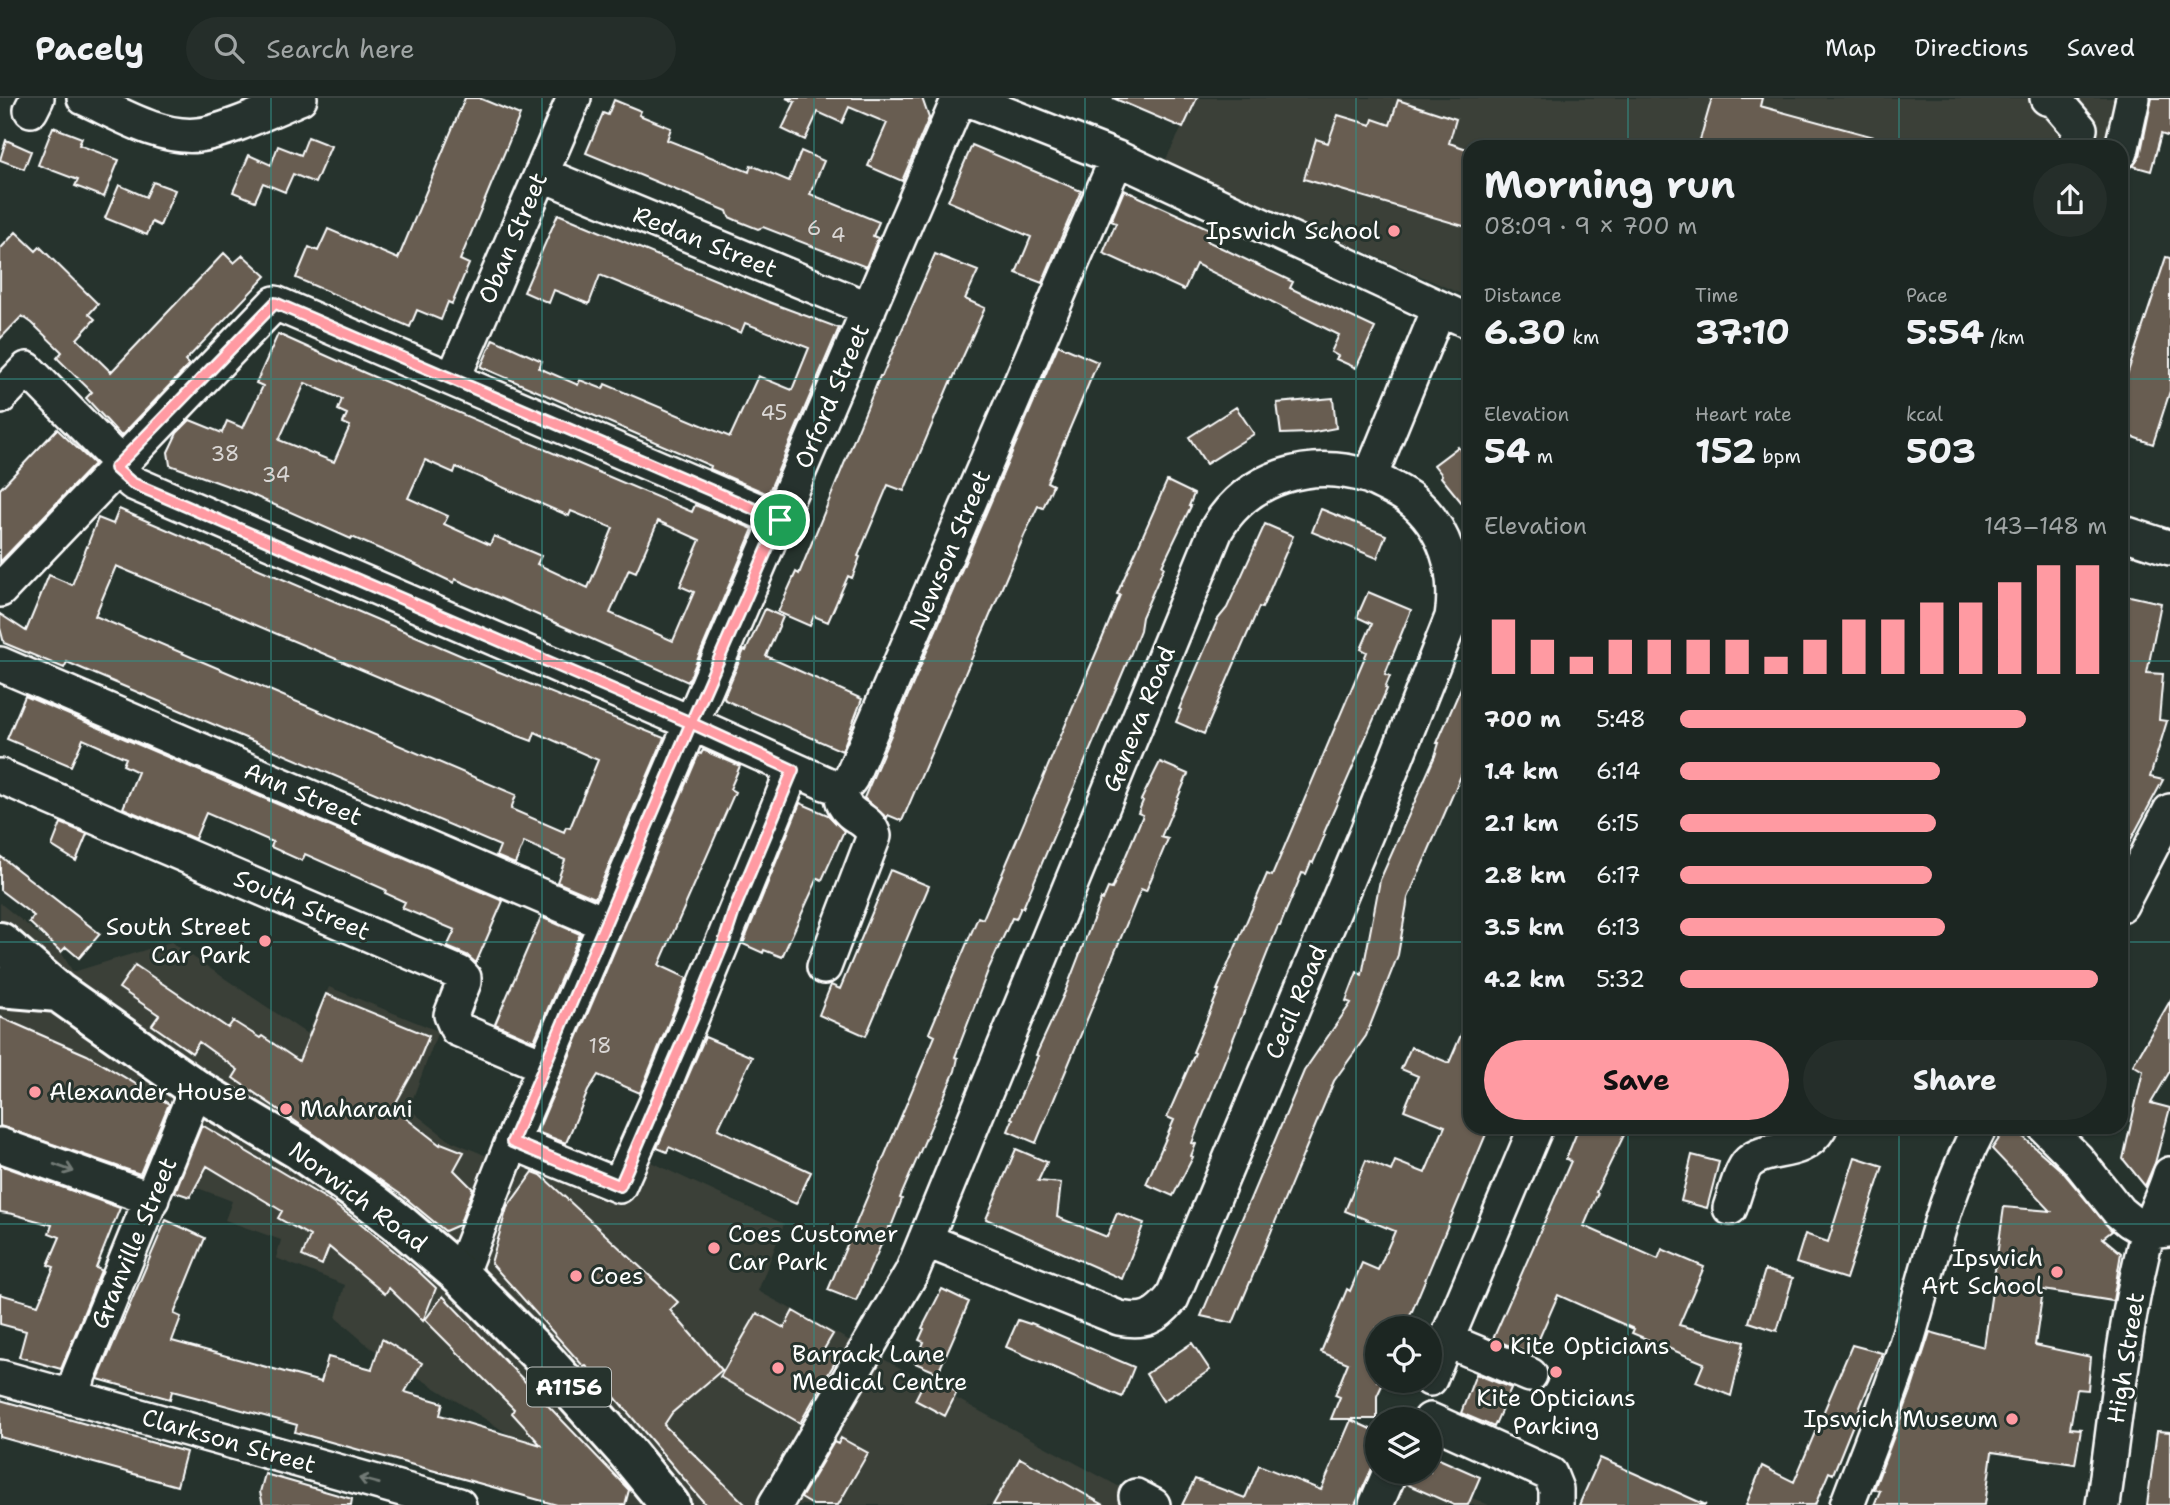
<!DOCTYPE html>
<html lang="en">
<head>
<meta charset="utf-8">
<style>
  :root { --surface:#1c2622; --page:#252e2a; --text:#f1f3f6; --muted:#a0a5a5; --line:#3a4340; --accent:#ff9aa2 }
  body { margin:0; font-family:"Shantell Sans",sans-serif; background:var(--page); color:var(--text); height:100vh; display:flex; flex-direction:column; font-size:26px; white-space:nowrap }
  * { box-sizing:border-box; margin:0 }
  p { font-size:23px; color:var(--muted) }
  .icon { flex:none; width:38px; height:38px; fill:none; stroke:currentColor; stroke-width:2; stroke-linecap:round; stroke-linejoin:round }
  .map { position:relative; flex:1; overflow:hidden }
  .panel { position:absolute; left:1463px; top:42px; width:665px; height:994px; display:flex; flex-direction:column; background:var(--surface); border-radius:21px; box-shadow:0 2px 5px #0004,0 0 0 2px var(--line) }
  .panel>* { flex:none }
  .buttons { position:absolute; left:1365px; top:1218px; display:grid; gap:14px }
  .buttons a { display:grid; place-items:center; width:77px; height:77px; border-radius:50%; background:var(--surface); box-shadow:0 2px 5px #0004,0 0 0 2px var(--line); font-size:35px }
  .pin { position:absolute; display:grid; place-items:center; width:60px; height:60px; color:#fff; margin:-30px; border:4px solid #fff; border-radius:50%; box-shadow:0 2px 7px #0007 }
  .round { display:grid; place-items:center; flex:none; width:74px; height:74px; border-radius:37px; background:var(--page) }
  .overview { display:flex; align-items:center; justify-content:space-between; height:119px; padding:0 21px }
  h1 { font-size:38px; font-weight:700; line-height:52px }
  .figures { display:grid; grid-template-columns:repeat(3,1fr); gap:10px; height:119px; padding:7px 21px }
  .figures div { display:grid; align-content:center }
  .figures b { font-size:35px; font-weight:700 }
  .figures small { font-size:19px; font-weight:400 }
  .figures p { font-size:19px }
  .chart { height:196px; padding:14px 21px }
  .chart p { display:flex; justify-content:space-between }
  .chart svg { width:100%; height:126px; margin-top:7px; stroke:var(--accent); stroke-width:6 }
  .action { display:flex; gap:14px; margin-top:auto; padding:14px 21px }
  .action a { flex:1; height:80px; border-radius:42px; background:var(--accent); color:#111; font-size:28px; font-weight:700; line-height:80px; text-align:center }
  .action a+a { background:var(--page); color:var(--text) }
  ul { padding:0 21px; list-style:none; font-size:23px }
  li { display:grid; grid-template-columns:112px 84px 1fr; align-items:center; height:52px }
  li i { height:18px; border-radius:9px; background:var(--accent) }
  header { display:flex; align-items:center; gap:42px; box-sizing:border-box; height:98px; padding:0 35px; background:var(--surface); border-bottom:2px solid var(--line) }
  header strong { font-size:33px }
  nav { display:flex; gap:38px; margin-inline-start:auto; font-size:24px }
  .search { width:490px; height:63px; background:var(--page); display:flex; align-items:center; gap:18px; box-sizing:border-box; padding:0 24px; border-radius:38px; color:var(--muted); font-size:26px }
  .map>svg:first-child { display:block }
  .built { fill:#3a4038 }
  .building { fill:#675d51; stroke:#fff; stroke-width:2; fill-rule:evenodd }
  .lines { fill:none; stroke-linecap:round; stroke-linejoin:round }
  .minor-casing { stroke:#fff; stroke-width:38 }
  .major-casing { stroke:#fff; stroke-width:44 }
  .minor { stroke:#26332d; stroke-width:33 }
  .major { stroke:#26332d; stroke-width:38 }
  .oneway { stroke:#727a76 }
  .route-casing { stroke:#fff; stroke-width:14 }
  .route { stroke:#ff9aa2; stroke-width:9 }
  .grid { fill:none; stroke:#338b84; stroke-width:2; stroke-opacity:0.55 }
  .poi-dot { fill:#ff9aa2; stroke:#26332d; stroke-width:2.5 }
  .labels { text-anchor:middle; stroke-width:6; stroke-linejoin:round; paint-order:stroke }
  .number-label { font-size:21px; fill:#d9d6d4 }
  .shield { fill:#26332d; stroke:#bec2c0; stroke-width:2 }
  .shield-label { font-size:23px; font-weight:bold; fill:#fff }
  .poi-label { font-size:24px; fill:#fff; stroke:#26332d; text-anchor:start }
  .street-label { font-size:24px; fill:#fff; stroke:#26332d }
</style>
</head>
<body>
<header>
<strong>Pacely</strong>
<div class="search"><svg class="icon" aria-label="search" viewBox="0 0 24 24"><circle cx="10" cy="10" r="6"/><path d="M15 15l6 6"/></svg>Search here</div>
<nav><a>Map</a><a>Directions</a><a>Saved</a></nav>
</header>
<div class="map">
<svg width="2170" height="1407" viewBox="0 0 2170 1407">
  <rect width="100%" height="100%" fill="#26332d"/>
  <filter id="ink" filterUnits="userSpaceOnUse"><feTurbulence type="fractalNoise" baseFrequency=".0143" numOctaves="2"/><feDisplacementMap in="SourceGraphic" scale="14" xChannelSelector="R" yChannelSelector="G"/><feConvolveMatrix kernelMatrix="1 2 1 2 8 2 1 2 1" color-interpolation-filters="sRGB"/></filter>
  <g filter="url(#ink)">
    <path class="built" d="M1197 0H2125L2113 49H1470V200L1164 65Z
      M0 805 61 854 73 874 171 844 307 936 329 889 438 933 409 1011 449 1042 487 1058 512 1044 621 1095 642 1060 784 1126 758 1193 1153 1407H604L558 1370 490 1324 371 1250 336 1220 345 1187 276 1160 281 1142 225 1122 232 1103 174 1081 190 1039 81 986 47 1049 0 1031Z
      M1381 1374H1410L1489 1407H1369Z"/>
    <path class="building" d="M465 0H479L520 17 460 162 469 166 452 206 448 204 441 222 417 212 410 229 296 180 309 149 318 153 328 131 398 161Z
      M786 0H922L929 20 902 83 868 68 887 25 849 9 842 25 818 14 805 42 782 31 795 4Z
      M1113 0H1197L1183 30Z
      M1712 0H1762L1760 8 1885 42 1884 49H1698Z
      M2152 0H2170V39L2161 36 2151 73 2133 68 2140 58Z
      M614 2 641 13 639 17 671 30 667 42 749 74 751 67 789 83 801 53 824 63 810 96 879 124 873 138 878 140 866 169 763 129 758 131 738 123 729 119 727 113 586 55 603 15 608 17Z
      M1398 2 1456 21 1449 45 1470 52V130L1304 81 1316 41 1328 45 1338 17 1371 27 1373 21 1390 27Z
      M53 29 82 40 79 47 119 62 104 99 75 88 78 82 38 67Z
      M308 39 331 48 315 85 293 76 285 94 263 85 255 103 233 94 249 57 271 67 278 48 301 57Z
      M6 42 31 53 24 71 0 62Z
      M972 47 1081 93 1042 185 1016 175 1031 139 948 103Z
      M153 84 175 92 160 128 152 124 147 137 105 120 119 87 146 99Z
      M1124 92 1212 132 1207 143 1293 184 1290 190 1375 230 1356 270 1336 261 1338 258 1331 254 1339 237 1196 166 1184 192 1103 155 1116 125 1111 123Z
      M558 116 766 203 839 230 768 396 710 371 711 368 481 269 493 241 542 263 539 270 578 287 580 282 603 291 605 286 730 339 758 278 792 292 809 250 745 225 741 235 600 177 589 206 554 192 549 205 524 194Z
      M16 134 36 153 40 149 98 206 89 216 95 221 77 241 111 274 224 155 234 165 243 157 266 178 185 263 189 267 121 338 86 300 92 294 57 260 62 254 32 225 22 218 0 241V151Z
      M935 156 978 173 965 201 985 210 951 285 950 284 904 393 888 387 858 458 860 459 852 480 848 478 828 524 814 518 810 528 778 514 796 474 799 476 880 278H882Z
      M2166 159 2170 160V293L2153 346 2121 335V295Z
      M278 236 365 275 692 414 695 407 753 431 688 584 504 502 455 481 454 485 410 464 352 439 351 441 250 396 170 367 168 354 177 335 190 322 222 335 227 323 243 330 263 288 256 285ZM305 285 342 301 338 312 347 316 343 325 350 328 334 364 279 342ZM425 362 454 375 456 369 569 418 571 413 613 430 588 490 537 466 541 458 494 438 490 447 444 426 448 418 408 400ZM658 423 700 442 680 488 694 494 673 543 610 515 629 471 636 474Z
      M1058 247 1098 264 1047 384 1053 387 1043 410 1038 408 1024 438 902 723 888 717 887 720 864 700Z
      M1333 300 1336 330 1309 335 1281 336 1277 305Z
      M1236 309 1254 336 1206 366 1189 339Z
      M57 331 94 366 0 464V391Z
      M1458 349 1470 364V415L1441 379 1442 377 1434 367Z
      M1167 383 1194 396 1189 408H1191L1162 468 1164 469 1142 519 1140 532 1129 560 1023 810 1021 809 1016 821 1012 820 989 870 955 959 958 960 955 973 900 1100 902 1101 891 1129H889L856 1203 828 1192 935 938 929 935 978 819 983 821 1105 534 1120 497 1117 496Z
      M119 411 497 573 664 640 595 800 557 784 565 762 524 744 515 766 496 758 500 748 83 571 67 564 64 570 4 545 0 530V516L26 533 49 477 72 487 98 420 113 426ZM116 468 516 637 532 643 535 634 598 662 570 730 566 729 564 734 511 711 516 697 95 518Z
      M1321 411 1386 437 1377 460 1312 434Z
      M1265 426 1293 438 1262 510 1259 509 1204 636 1176 624 1181 612 1179 611 1218 521 1227 510Z
      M1368 494 1411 512 1385 576 1390 578 1385 590 1387 591 1323 737H1325L1313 765 1311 764 1306 776 1302 775 1280 828H1278L1192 1045 1196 1046 1191 1058 1193 1059 1173 1098 1146 1086 1174 1022 1167 1019 1195 955 1193 954 1219 892H1217L1267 776 1272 778 1367 554 1361 551 1372 526 1357 519Z
      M2121 496 2161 505 2147 575 2163 576 2159 622 2167 623 2150 679 2163 682 2121 760Z
      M765 511 783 519 766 558 862 601 842 653 725 602 724 599 744 552 746 553Z
      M1470 569V657L1408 800 1398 857 1366 938 1334 983 1233 1225 1201 1218 1304 973 1351 905 1346 903 1357 874 1362 877 1380 782 1435 658 1439 645H1437Z
      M25 598 503 803 476 865 467 857 447 849 455 832 402 810 405 804 385 795 386 792 305 756 302 763 271 749 273 744 206 715 195 741 123 710 138 674 123 667 126 660 83 641 71 668 7 641Z
      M703 652 740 668 730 691 735 694 659 867 687 880 640 995 598 977 588 993 566 1045 537 1034 699 655 701 656Z
      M1160 664 1188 676 1161 739 1168 741 1146 793 1141 791 1036 1045 1008 1033 1013 1021 1011 1020 1038 958 1036 957 1065 894 1101 801 1103 802 1108 790 1112 791 1143 717 1138 715 1143 703 1141 702Z
      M800 705 828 717 844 733 822 782 818 780 782 859 764 852 763 855 743 846Z
      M61 725 87 736 76 763 52 748Z
      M0 758 100 836 79 860 66 849 61 854 29 824 34 818 0 792Z
      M890 772 929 788 866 938 819 917 831 887 840 891Z
      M541 819 580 836 534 943 495 926Z
      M135 867 228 930 233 923 260 940 262 938 299 963 326 896 429 938 417 967 393 1010 440 1047 441 1045 464 1054 454 1072 473 1091 459 1127 445 1133 403 1098 233 980 238 972 199 944 192 955 152 927 159 917 119 890Z
      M2170 903V973L2151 1005 2170 1010 2155 1065 2145 1088 2123 1061 2143 973 2133 967Z
      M1470 916V1029H1489L1405 1230H1377V1283H1384L1377 1298V1321H1331L1340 1299 1335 1297 1348 1265 1321 1254 1347 1191 1350 1193 1362 1165 1378 1172 1395 1133 1345 1113 1366 1062 1391 1073 1395 1063 1425 1075 1445 1028 1404 1012 1418 978 1401 971 1411 949 1449 965Z
      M0 919 87 957 169 1006 140 1076 0 1028Z
      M705 939 752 959 718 1031 811 1074 796 1106 669 1049 667 1054 657 1050Z
      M202 1027 325 1100 359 1124 418 1173 436 1190 423 1223 389 1190 385 1196 329 1149 322 1167 302 1158 310 1138 278 1120 282 1113 207 1068 190 1099 175 1094Z
      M1579 1029H1628L1596 1094 1598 1095 1584 1128 1658 1161 1662 1151 1704 1169 1679 1227 1744 1244 1731 1298 1696 1284 1704 1265 1632 1235 1634 1231 1558 1197 1532 1257 1493 1241 1571 1063 1566 1061Z
      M2007 1029H2012L2063 1074 2112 1133 2103 1140 2121 1155 2113 1203 2043 1192 2035 1247 2091 1259 2088 1292 2077 1291 2070 1330 2081 1331 2075 1366 1992 1354 1985 1407H1874L1880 1393 1874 1391 1911 1293 1930 1234 1984 1249 2004 1109 2051 1113 1992 1051Z
      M1016 1051 1047 1064 1038 1083 1061 1085 1057 1119 1107 1139 1117 1115 1144 1125 1122 1181 986 1121Z
      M1692 1057 1719 1064 1707 1110 1681 1103Z
      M1855 1059 1883 1068 1846 1181 1796 1165 1805 1136 1828 1144Z
      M0 1067 120 1110 96 1170 101 1172 61 1271 19 1259 26 1233 0 1226V1196L38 1207 54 1169 48 1167 60 1139 49 1135 52 1127 13 1116 0 1114Z
      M533 1074 541 1077 678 1204 670 1212 722 1272 672 1315 664 1327 746 1407H706L608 1291 586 1268 584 1269 491 1165 507 1110Z
      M166 1122 205 1140 174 1216 181 1219 172 1243 321 1284 328 1259 372 1271 382 1241 422 1265 405 1294 443 1305 440 1317 541 1347 512 1315 514 1311 425 1222 443 1198 629 1392 625 1407H557L295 1334 297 1327 195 1299 172 1293 170 1301 98 1281Z
      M1765 1172 1793 1180 1777 1233 1749 1224Z
      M942 1191 969 1204 938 1275 915 1265 924 1244 919 1242 924 1231 922 1230Z
      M793 1213 833 1236 823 1253 837 1261 800 1325 720 1279 757 1215 784 1230Z
      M1018 1222 1030 1226 1031 1225 1134 1269 1122 1299 1006 1249Z
      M1192 1245 1210 1272 1163 1303 1146 1276Z
      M1852 1247 1882 1255 1833 1376 1829 1374 1815 1407H1746L1762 1368 1794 1384Z
      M1476 1276 1511 1290 1494 1329 1461 1315Z
      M927 1278 957 1294 945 1318 915 1302Z
      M0 1302 186 1354 177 1388 0 1339Z
      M1351 1322 1377 1334V1360L1355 1407H1182L1195 1381 1245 1400 1259 1367 1321 1392Z
      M2157 1333 2170 1334V1407H2147Z
      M841 1340 868 1355 838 1407H813L801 1400 834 1344 838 1346Z
      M1430 1357 1480 1379 1468 1407H1454L1406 1386 1409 1374H1430Z
      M1020 1360 1104 1407H993Z
      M1600 1360 1706 1407H1579Z
      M265 1376 352 1401 351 1407H263L260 1394Z"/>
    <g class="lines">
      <defs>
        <path id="minor" d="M84 0C118 15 159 41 198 37 225 34 273 11 300 0
          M965 0 1117 60 1470 224
          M2047 0 2055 2 2080 31 2076 49
          M31 12 37 0
          M2121 54 2133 0
          M541 76 869 211
          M453 281 574 0
          M0 299 27 271 120 365
          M115 370 133 385 691 625 825 685C836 689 844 691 851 680L1117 60
          M2121 434 2170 450
          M0 492 275 205 780 422
          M0 566 606 826
          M0 678 459 875 464 880V884L451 917 457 931 545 968
          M2121 807 2170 713
          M824 869 874 738C870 721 851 720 844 706 841 701 842 694 841 689
          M2045 1029 2077 1061 2119 1114 2130 1123 2148 1134 2168 1132
          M512 1044 619 1088 665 985 793 672
          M0 1047 152 1101
          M1730 1110C1734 1099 1741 1071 1749 1064 1769 1046 1801 1061 1820 1029
          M925 1142 1119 1220C1145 1225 1155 1220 1172 1200L1367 734 1452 519C1459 475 1446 428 1409 400 1397 391 1383 386 1370 379
          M460 1177 512 1044 959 0
          M1446 1242 1530 1277
          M0 1279 459 1407
          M1430 1281 1536 1029
          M73 1299 79 1277 196 991
          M1430 1322 1550 1376 1556 1391V1407
          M1136 1398 1153 1407
          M775 1407 912 1174 1216 432C1248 378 1311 360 1370 379L1439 211
          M1376 1407 1390 1374
          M1847 1407C1867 1354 1889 1301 1906 1246 1929 1171 1942 1100 1980 1029
          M2103 1407C2116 1317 2124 1224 2147 1137 2153 1116 2164 1097 2170 1076"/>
        <path id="major" d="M0 844 58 894 196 991 299 1052 372 1104 400 1126 460 1177 540 1257 624 1351 670 1407
          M0 889 58 894"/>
      </defs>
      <use href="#minor" class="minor-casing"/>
      <use href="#major" class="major-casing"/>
      <use href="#minor" class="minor"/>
      <use href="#major" class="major"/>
    </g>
    <defs><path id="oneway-shaft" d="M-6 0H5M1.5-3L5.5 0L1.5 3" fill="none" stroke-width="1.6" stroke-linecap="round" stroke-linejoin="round" transform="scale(1.75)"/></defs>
    <g class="oneway">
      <use href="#oneway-shaft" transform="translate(64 1070) rotate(20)"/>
      <use href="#oneway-shaft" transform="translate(369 1383) rotate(-165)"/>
    </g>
  </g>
  <g class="lines" filter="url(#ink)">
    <defs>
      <path id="route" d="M780 422 275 205 115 370 132 385 691 625 512 1044 620 1088 693 919 724 844 735 810 793 672 691 625 780 422"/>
    </defs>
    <use href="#route" class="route-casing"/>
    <use href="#route" class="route"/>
  </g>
  <path class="grid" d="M271 0V1407M542 0V1407M814 0V1407M1085 0V1407M1356 0V1407M1628 0V49M1899 0V49M0 281H1470M2121 281H2170M0 563H1470M2121 563H2170M0 844H1470M2121 844H2170M1628 1029V1407M1899 1029V1407M0 1126H2170"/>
  <g class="poi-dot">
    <circle cx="1394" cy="133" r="7"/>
    <circle cx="265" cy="843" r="7"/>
    <circle cx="35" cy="994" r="7"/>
    <circle cx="286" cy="1011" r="7"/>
    <circle cx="714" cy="1150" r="7"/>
    <circle cx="2057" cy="1174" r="7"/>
    <circle cx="576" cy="1178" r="7"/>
    <circle cx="1496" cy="1248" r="7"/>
    <circle cx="778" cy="1270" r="7"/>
    <circle cx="1556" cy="1274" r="7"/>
    <circle cx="2012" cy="1321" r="7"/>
  </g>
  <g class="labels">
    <g class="number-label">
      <text x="814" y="137">6</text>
      <text x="838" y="144">4</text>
      <text x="774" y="322">45</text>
      <text x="225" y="363">38</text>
      <text x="276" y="384">34</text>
      <text x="600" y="955">18</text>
    </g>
    <rect class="shield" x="527" y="1269.5" width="84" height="39" rx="5"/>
    <g class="shield-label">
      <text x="569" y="1297">A1156</text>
    </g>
    <g class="poi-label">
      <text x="1380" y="141" text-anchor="end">Ipswich School</text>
      <text x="251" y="837" text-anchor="end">South Street<tspan x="251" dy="28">Car Park</tspan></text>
      <text x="49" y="1002">Alexander House</text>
      <text x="300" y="1019">Maharani</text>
      <text x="728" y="1144">Coes Customer<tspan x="728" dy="28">Car Park</tspan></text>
      <text x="2043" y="1168" text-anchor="end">Ipswich<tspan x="2043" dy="28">Art School</tspan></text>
      <text x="590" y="1186">Coes</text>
      <text x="1510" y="1256">Kite Opticians</text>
      <text x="792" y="1264">Barrack Lane<tspan x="792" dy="28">Medical Centre</tspan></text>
      <text x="1556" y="1308" text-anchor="middle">Kite Opticians<tspan x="1556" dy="28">Parking</tspan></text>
      <text x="1998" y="1329" text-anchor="end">Ipswich Museum</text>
    </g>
    <g class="street-label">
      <text transform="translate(513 140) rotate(-67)" y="8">Oban Street</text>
      <text transform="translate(705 144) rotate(22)" y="8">Redan Street</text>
      <text transform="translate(832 298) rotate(-67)" y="8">Orford Street</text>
      <text transform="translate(950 452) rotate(-67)" y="8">Newson Street</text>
      <text transform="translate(1139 621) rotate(-68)" y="8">Geneva Road</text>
      <text transform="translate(303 696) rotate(23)" y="8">Ann Street</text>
      <text transform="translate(302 807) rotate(23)" y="8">South Street</text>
      <text transform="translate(1296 904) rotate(-67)" y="8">Cecil Road</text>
      <text transform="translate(358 1099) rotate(37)" y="8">Norwich Road</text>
      <text transform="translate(134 1145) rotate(-67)" y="8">Granville Street</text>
      <text transform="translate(2126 1260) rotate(-81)" y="8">High Street</text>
      <text transform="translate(229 1343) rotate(16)" y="8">Clarkson Street</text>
    </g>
  </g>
</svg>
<div class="buttons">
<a><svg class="icon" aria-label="locate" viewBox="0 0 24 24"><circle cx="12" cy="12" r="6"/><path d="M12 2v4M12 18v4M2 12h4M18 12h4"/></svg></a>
<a><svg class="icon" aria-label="layers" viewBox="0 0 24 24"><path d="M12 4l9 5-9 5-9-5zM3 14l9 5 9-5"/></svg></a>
</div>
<div class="pin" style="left:780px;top:422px;background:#1e9e55"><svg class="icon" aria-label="arrive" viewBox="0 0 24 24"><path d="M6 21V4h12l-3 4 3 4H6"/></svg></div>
<section class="panel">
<div class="overview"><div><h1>Morning run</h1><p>08:09 · 9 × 700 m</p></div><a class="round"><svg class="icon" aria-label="share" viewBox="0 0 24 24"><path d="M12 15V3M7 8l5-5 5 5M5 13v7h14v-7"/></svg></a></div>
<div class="figures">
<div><p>Distance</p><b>6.30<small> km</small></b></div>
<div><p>Time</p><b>37:10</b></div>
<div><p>Pace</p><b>5:54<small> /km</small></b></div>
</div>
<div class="figures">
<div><p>Elevation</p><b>54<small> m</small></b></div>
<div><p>Heart rate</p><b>152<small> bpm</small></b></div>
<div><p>kcal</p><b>503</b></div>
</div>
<div class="chart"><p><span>Elevation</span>143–148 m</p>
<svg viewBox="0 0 160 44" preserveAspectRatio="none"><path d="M5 44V25M15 44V32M25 44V38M35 44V32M45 44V32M55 44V32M65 44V32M75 44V38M85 44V32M95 44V25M105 44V25M115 44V19M125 44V19M135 44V12M145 44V6M155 44V6"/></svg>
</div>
<ul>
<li><b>700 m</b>5:48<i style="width:81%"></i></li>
<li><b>1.4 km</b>6:14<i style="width:61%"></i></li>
<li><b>2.1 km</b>6:15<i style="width:60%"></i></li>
<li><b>2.8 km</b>6:17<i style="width:59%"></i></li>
<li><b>3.5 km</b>6:13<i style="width:62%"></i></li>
<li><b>4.2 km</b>5:32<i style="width:98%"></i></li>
</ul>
<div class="action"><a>Save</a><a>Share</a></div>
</section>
</div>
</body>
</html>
